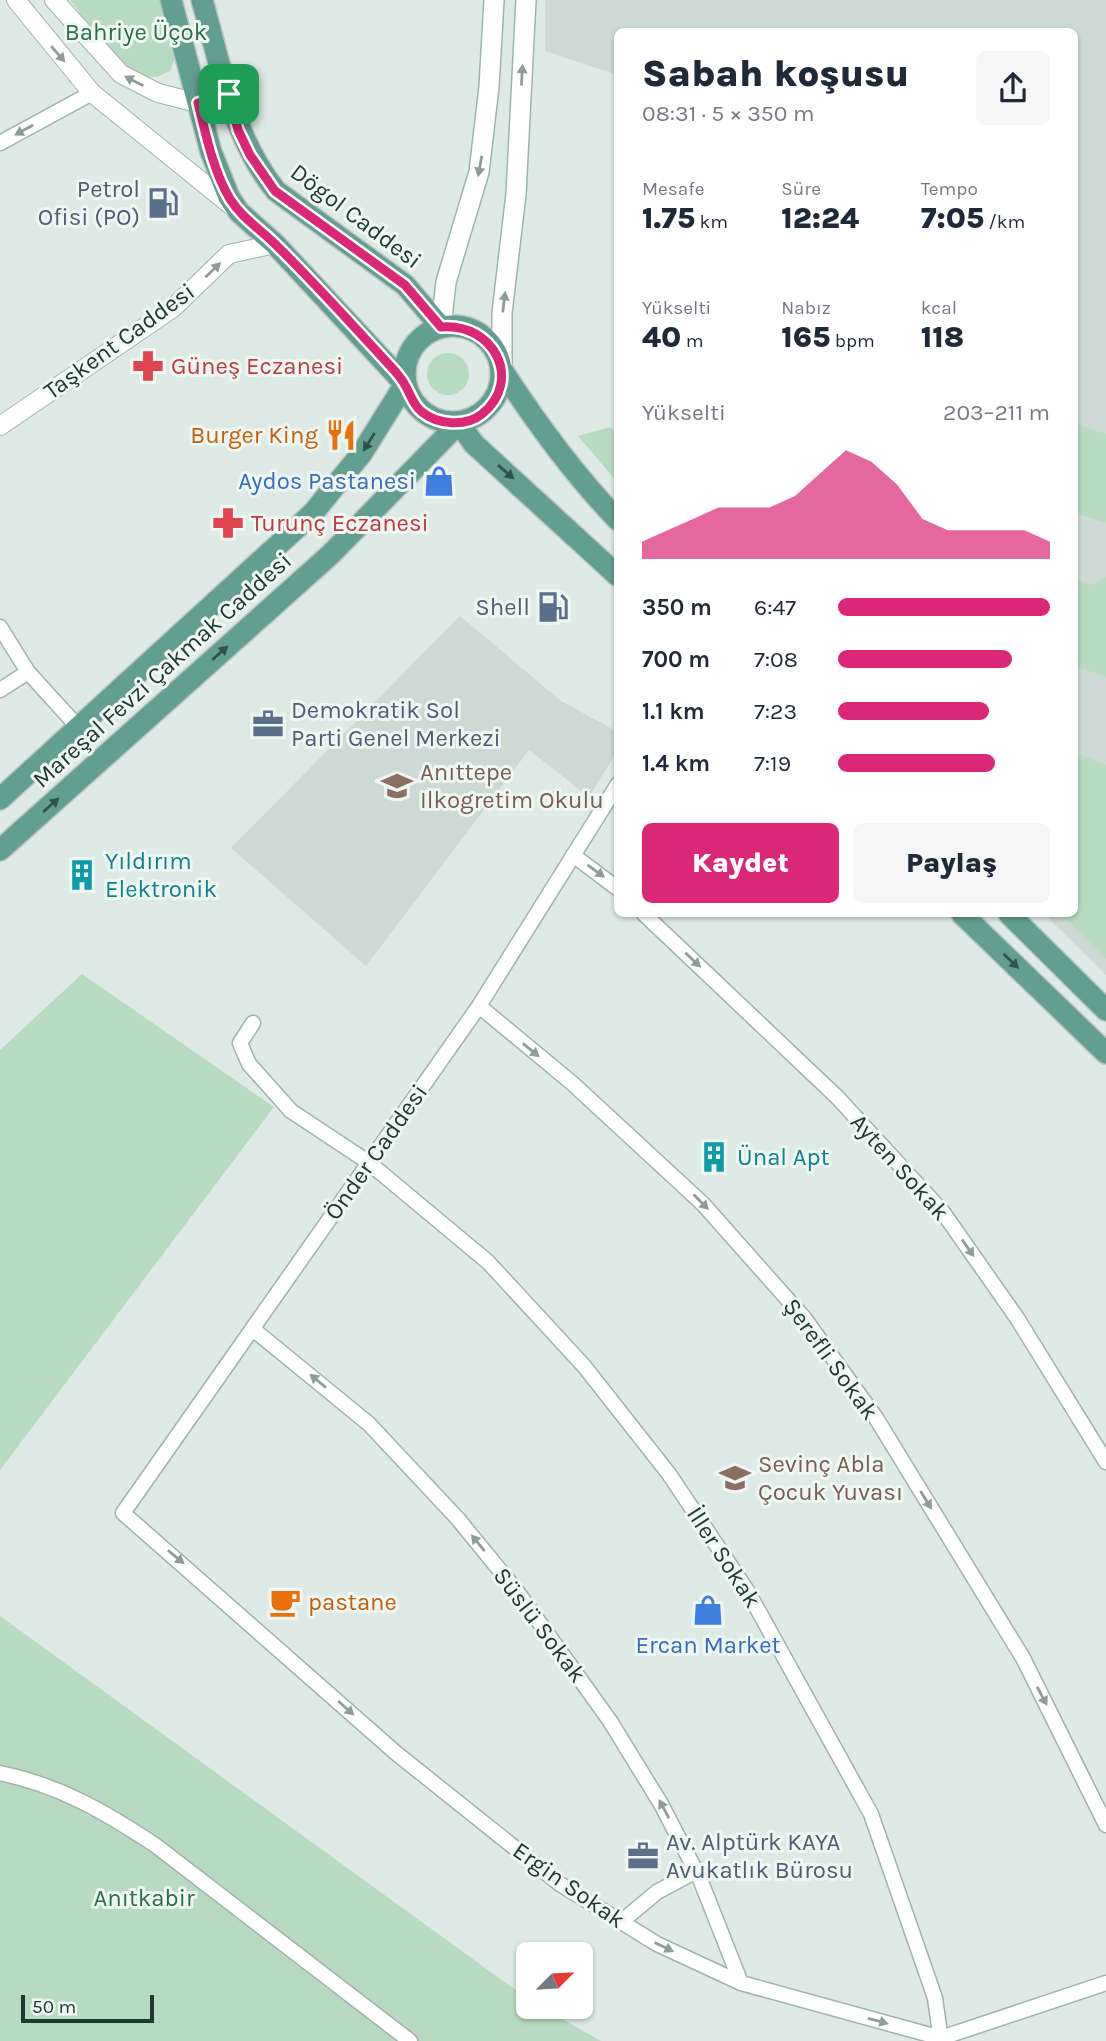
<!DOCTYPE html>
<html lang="tr">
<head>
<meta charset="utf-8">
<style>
  :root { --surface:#fff; --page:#f6f6f7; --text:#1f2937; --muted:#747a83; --accent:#db2777 }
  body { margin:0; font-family:Karla,sans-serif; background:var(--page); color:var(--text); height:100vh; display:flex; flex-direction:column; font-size:26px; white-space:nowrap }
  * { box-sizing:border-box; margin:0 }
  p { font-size:23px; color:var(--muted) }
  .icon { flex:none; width:38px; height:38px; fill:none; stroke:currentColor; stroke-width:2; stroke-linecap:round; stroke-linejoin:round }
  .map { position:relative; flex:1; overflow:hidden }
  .sheet { position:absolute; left:614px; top:28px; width:464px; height:889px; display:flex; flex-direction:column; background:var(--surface); border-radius:10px; box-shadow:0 2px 5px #0004 }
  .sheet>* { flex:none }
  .needle { width:46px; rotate:66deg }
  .controls { position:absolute; left:516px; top:1942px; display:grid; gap:14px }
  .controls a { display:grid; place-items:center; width:77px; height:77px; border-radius:10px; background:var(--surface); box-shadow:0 2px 5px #0004; font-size:35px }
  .scale { position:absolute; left:21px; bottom:18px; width:133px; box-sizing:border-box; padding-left:7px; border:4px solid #203933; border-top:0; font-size:19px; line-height:24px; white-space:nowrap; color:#203933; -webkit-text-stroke:5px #eff7f3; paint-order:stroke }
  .pin { position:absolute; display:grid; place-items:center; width:60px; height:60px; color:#fff; margin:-30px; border-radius:14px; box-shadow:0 4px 10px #0006 }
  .round { display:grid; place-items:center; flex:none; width:74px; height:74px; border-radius:10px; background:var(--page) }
  .summary { display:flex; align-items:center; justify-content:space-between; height:119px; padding:0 28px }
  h1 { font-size:38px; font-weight:800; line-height:52px }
  .figures { display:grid; grid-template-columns:repeat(3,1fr); gap:10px; height:119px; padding:7px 28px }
  .figures div { display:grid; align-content:center }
  .figures b { font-size:30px; font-weight:800 }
  .figures small { font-size:19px; font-weight:400 }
  .figures p { font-size:19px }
  .chart { height:196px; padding:14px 28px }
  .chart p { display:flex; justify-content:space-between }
  .chart svg { width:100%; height:126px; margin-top:7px; fill:var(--accent); opacity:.7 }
  .primary-button { display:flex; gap:14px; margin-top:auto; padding:14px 28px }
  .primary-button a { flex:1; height:80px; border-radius:10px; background:var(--accent); color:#fff; font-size:28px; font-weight:800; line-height:80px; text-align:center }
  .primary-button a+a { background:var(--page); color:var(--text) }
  ul { padding:0 28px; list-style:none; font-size:23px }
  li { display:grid; grid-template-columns:112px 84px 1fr; align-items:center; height:52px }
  li i { height:18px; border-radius:9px; background:var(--accent) }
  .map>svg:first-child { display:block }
  .built { fill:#cdd9d4 }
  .green { fill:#b7dbc1 }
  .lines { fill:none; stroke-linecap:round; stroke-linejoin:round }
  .minor-casing { stroke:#a1b1ac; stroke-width:17 }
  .tertiary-casing { stroke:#a1b1ac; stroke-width:20 }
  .secondary-casing { stroke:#9eb5ad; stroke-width:22 }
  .primary-casing { stroke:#bcc4c2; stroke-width:24 }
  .minor { stroke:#fff; stroke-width:14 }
  .tertiary { stroke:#fff; stroke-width:18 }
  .secondary { stroke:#fff; stroke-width:19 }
  .primary { stroke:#639f90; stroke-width:21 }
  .oneway { fill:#909c99 }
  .oneway2 { fill:#31524a }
  .route-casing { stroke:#fff; stroke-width:14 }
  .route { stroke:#db2777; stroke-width:9 }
  .labels { text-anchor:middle; stroke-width:6; stroke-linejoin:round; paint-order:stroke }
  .park-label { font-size:24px; fill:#2b6f46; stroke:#eff7f3 }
  .service-label { font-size:24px; fill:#4e5e75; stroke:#eff7f3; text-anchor:end }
  .street-label { font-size:24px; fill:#203933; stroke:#eff7f3 }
  .health-label { font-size:24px; fill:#be3a42; stroke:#eff7f3; text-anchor:start }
  .food-label { font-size:24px; fill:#c56008; stroke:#eff7f3; text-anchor:end }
  .shop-label { font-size:24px; fill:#366cbe; stroke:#eff7f3; text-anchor:end }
  .education-label { font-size:24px; fill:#785e54; stroke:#eff7f3; text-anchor:start }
  .culture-label { font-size:24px; fill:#0d838f; stroke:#eff7f3; text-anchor:start }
</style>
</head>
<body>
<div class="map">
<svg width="1106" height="2041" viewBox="0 0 1106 2041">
  <rect width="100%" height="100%" fill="#deeae5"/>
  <path class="built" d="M545 0H1106V975L1044 914H1074V32H618V75L545 51Z
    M460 616 561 701 618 732V750L589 797 529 750 366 966 231 848Z"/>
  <path class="green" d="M70 0H163L177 53 170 71C164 74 156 78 149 77 120 74 88 22 70 0Z
    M427 374a21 21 0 1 1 42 0a21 21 0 1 1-42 0Z
    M1075 423 1106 434V523L1075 513Z
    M610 427 618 435V483L578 436Z
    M1106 577V677L1075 666 1074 579 1092 585Z
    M1075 753 1106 765V959L1061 914H1074Z
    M82 974 274 1107 0 1470V1050Z
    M0 1616 528 1999V2007H541L601 2041H0Z"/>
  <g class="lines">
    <defs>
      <path id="minor" d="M0 143 92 93
        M0 627 28 672 78 727
        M0 690 28 672
        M618 784 479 1006 123 1513 396 1753 560 1884 657 1944 741 1983 941 2038 1106 1983
        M573 855 618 889
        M644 914 837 1097 942 1211 1017 1318 1106 1462
        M479 1006 572 1083 703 1204 805 1319 876 1418 1023 1658 1106 1825
        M253 1023 240 1043 249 1064 291 1111 368 1162 488 1262 584 1366 669 1474 748 1592 871 1814 935 1998 941 2041
        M254 1330 369 1424 458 1519 516 1590 610 1721 661 1804 700 1879 741 1983
        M0 1773C59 1785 105 1812 155 1845L410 2041
        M621 1922 657 1892 696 1871"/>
      <path id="tertiary" d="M16 0 92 93 233 207
        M54 0 121 74 158 93 198 103
        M0 426 173 308 229 254 275 244"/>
      <path id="secondary" d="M441 327 446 282 479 172 489 87 494 0
        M502 370V313L516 194 526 0"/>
      <path id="primary" d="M171 0 211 152 229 197 239 212 275 244 405 384
        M202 0C221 66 232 136 276 191L405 285 441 327
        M405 374a48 48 0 1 1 96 0a48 48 0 1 1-96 0Z
        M502 370C537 424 573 474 618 520
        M459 423 474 444 618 576
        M0 799 313 513 362 453 405 384
        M0 850 331 554 459 423
        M962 914 1106 1053
        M1009 914 1106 1010"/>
    </defs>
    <use href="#minor" class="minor-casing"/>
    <use href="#tertiary" class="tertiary-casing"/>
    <use href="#secondary" class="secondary-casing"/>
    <use href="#primary" class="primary-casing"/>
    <use href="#minor" class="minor"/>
    <use href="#tertiary" class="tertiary"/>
    <use href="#secondary" class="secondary"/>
    <use href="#primary" class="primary"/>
  </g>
  <defs><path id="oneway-solid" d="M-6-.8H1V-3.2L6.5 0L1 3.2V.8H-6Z" transform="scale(1.75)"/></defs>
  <g class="oneway">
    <use href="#oneway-solid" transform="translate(58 54) rotate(49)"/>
    <use href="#oneway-solid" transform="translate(522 75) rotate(-87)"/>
    <use href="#oneway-solid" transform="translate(134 81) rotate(-153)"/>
    <use href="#oneway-solid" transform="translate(24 130) rotate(151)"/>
    <use href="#oneway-solid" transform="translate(480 166) rotate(100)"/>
    <use href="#oneway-solid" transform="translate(213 270) rotate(-44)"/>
    <use href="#oneway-solid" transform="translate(504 302) rotate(-83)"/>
    <use href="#oneway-solid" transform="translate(596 871) rotate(36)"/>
    <use href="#oneway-solid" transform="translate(693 960) rotate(43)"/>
    <use href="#oneway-solid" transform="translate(531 1050) rotate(39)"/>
    <use href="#oneway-solid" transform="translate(701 1202) rotate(45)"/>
    <use href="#oneway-solid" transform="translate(968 1248) rotate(55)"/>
    <use href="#oneway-solid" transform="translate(318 1381) rotate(-140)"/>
    <use href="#oneway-solid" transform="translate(926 1500) rotate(58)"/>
    <use href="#oneway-solid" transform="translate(478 1543) rotate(-129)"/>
    <use href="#oneway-solid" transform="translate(176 1557) rotate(40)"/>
    <use href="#oneway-solid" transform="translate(1042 1696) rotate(62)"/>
    <use href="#oneway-solid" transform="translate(346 1708) rotate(42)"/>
    <use href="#oneway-solid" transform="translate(664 1809) rotate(-118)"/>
    <use href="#oneway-solid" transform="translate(664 1947) rotate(26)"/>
    <use href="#oneway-solid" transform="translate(878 2021) rotate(15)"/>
  </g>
  <g class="oneway2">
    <use href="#oneway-solid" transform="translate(369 442) rotate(122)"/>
    <use href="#oneway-solid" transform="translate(506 472) rotate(41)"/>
    <use href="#oneway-solid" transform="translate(220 653) rotate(-42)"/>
    <use href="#oneway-solid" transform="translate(51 805) rotate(-42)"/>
    <use href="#oneway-solid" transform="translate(1011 961) rotate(44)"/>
  </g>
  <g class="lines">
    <defs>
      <path id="route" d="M229 94 238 130 250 155 275 191 405 285 441 327C493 322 524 380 482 414 466 427 438 425 422 412 413 405 411 395 405 385 400 375 389 365 382 357 347 319 312 280 275 244 260 229 242 218 230 199 213 170 206 135 198 103Z"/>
    </defs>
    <use href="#route" class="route-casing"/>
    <use href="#route" class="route"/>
  </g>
  <defs>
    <symbol id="fuel-bare" viewBox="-9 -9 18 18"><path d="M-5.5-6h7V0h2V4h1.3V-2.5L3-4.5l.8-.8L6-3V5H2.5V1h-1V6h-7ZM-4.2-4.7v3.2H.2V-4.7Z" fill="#5c6f8a" stroke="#eff7f3" stroke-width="2.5" paint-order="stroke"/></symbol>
    <symbol id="pharmacy-bare" viewBox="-9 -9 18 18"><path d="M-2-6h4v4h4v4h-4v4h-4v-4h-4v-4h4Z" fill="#e0444e" stroke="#eff7f3" stroke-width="2.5" paint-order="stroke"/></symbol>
    <symbol id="restaurant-bare" viewBox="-9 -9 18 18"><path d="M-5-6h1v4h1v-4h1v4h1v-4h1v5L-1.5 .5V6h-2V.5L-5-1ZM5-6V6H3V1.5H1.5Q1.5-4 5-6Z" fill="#e8710a" stroke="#eff7f3" stroke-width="2.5" paint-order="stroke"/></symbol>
    <symbol id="shop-bare" viewBox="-9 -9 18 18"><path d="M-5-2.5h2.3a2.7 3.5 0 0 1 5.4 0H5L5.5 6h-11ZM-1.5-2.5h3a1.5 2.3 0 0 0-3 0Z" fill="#3f7fe0" stroke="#eff7f3" stroke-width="2.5" paint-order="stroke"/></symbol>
    <symbol id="office-bare" viewBox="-9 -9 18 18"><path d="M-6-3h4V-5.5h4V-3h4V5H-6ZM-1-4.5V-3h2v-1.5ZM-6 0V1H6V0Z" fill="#5c6f8a" stroke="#eff7f3" stroke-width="2.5" paint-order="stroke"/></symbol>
    <symbol id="school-bare" viewBox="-9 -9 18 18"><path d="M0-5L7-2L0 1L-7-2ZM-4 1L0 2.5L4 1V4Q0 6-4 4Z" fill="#8d6e63" stroke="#eff7f3" stroke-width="2.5" paint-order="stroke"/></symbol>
    <symbol id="building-bare" viewBox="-9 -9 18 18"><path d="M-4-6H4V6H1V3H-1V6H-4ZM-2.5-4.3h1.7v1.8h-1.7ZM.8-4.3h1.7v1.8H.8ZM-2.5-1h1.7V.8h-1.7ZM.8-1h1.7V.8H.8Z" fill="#0f9aa8" stroke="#eff7f3" stroke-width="2.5" paint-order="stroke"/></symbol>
    <symbol id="cafe-bare" viewBox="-9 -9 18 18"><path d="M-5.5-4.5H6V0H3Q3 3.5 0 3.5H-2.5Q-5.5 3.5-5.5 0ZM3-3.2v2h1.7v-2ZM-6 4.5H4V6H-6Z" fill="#e8710a" stroke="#eff7f3" stroke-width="2.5" paint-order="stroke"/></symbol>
  </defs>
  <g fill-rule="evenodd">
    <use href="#fuel-bare" x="141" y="181" width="44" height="44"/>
    <use href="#pharmacy-bare" x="126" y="344" width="44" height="44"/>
    <use href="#restaurant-bare" x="319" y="413" width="44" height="44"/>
    <use href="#shop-bare" x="417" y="459" width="44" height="44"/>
    <use href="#pharmacy-bare" x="206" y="501" width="44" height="44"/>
    <use href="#fuel-bare" x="531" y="585" width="44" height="44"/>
    <use href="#office-bare" x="246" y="702" width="44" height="44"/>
    <use href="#school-bare" x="375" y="764" width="44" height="44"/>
    <use href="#building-bare" x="60" y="853" width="44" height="44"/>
    <use href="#building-bare" x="692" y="1135" width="44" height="44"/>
    <use href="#school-bare" x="713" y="1456" width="44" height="44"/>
    <use href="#cafe-bare" x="263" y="1580" width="44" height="44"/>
    <use href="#shop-bare" x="686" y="1588" width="44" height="44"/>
    <use href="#office-bare" x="621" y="1834" width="44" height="44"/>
  </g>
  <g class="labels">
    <g class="park-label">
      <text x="136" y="40">Bahriye Üçok</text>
      <text x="144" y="1906">Anıtkabir</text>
    </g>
    <g class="service-label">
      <text x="140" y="197">Petrol<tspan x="140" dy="28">Ofisi (PO)</tspan></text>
      <text x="530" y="615">Shell</text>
      <text x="291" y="718" text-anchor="start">Demokratik Sol<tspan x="291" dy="28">Parti Genel Merkezi</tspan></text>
      <text x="666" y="1850" text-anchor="start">Av. Alptürk KAYA<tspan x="666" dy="28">Avukatlık Bürosu</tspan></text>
    </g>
    <g class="street-label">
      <text transform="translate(356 216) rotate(37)" y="8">Dögol Caddesi</text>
      <text transform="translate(119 341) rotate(-36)" y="8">Taşkent Caddesi</text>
      <text transform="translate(162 670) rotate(-42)" y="8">Mareşal Fevzi Çakmak Caddesi</text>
      <text transform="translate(376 1152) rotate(-55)" y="8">Önder Caddesi</text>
      <text transform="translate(900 1167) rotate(48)" y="8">Ayten Sokak</text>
      <text transform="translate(831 1359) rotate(54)" y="8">Şerefli Sokak</text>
      <text transform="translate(724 1557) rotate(57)" y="8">İller Sokak</text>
      <text transform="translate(540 1625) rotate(53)" y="8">Süslü Sokak</text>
      <text transform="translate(569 1885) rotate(35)" y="8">Ergin Sokak</text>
    </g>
    <g class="health-label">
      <text x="171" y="374">Güneş Eczanesi</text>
      <text x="251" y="531">Turunç Eczanesi</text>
    </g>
    <g class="food-label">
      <text x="318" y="443">Burger King</text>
      <text x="308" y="1610" text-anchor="start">pastane</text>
    </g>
    <g class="shop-label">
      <text x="416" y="489">Aydos Pastanesi</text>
      <text x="708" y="1653" text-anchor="middle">Ercan Market</text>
    </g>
    <g class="education-label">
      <text x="420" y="780">Anıttepe<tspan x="420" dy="28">Ilkogretim Okulu</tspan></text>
      <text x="758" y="1472">Sevinç Abla<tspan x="758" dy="28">Çocuk Yuvası</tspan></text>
    </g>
    <g class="culture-label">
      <text x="105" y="869">Yıldırım<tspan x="105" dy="28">Elektronik</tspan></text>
      <text x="737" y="1165">Ünal Apt</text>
    </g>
  </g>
</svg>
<div class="controls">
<a><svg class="needle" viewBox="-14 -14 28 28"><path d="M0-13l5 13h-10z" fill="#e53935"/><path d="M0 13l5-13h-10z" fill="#747a83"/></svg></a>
</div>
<div class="scale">50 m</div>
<div class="pin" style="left:229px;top:94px;background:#1e9e55"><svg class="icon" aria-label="arrive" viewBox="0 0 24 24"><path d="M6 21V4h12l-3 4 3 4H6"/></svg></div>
<section class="sheet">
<div class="summary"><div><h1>Sabah koşusu</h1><p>08:31 · 5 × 350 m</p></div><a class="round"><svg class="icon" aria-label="share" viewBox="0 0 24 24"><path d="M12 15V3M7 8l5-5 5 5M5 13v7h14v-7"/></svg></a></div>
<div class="figures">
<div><p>Mesafe</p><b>1.75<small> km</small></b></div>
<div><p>Süre</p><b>12:24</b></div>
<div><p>Tempo</p><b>7:05<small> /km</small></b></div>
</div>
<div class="figures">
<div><p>Yükselti</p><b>40<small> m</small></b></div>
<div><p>Nabız</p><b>165<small> bpm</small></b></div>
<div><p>kcal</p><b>118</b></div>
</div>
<div class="chart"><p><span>Yükselti</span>203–211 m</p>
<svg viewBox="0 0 160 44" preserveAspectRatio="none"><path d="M0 44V38L10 34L20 30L30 26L40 26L50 26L60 22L70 14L80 6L90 10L100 18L110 30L120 34L130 34L140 34L150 34L160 38V44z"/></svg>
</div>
<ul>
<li><b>350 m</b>6:47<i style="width:100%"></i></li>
<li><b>700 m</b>7:08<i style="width:82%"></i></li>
<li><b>1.1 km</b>7:23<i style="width:71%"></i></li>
<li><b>1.4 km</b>7:19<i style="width:74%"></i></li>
</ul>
<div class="primary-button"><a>Kaydet</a><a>Paylaş</a></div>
</section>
</div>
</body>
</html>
